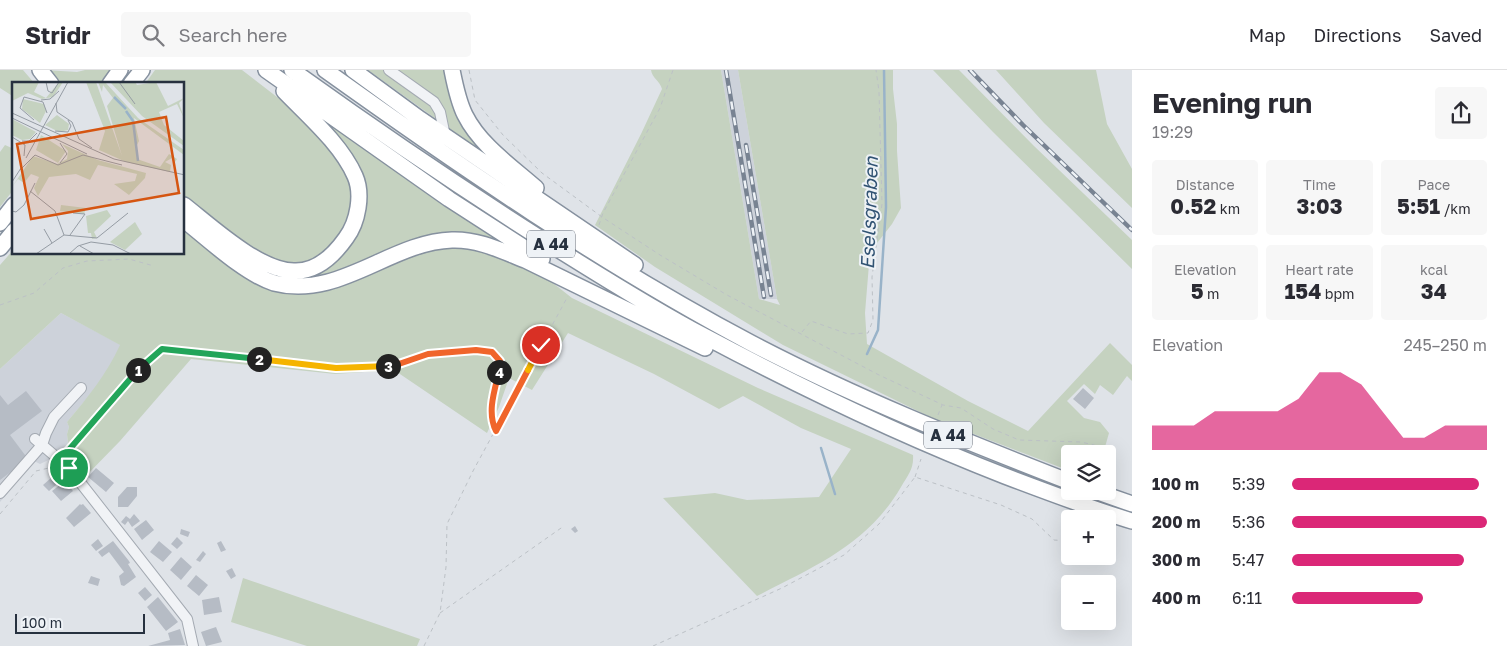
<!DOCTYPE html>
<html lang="en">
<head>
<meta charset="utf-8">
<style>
  :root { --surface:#fff; --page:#f7f7f7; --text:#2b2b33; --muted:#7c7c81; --line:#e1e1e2; --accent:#db2777 }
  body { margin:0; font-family:"Golos Text",sans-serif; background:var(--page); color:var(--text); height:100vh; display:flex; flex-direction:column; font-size:19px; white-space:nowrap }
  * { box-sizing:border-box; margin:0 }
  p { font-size:16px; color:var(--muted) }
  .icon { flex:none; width:28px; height:28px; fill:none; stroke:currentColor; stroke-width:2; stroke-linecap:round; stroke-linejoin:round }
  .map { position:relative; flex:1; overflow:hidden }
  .details { display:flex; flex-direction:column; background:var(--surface); width:375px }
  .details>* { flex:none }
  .controls { position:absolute; left:1061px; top:375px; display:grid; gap:10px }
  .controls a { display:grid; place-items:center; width:55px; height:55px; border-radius:5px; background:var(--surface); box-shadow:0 5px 20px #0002; font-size:25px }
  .scale { position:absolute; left:15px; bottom:12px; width:130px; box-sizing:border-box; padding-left:5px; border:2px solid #27313f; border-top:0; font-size:14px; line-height:18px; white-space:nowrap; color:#27313f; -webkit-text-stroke:4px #eef2f6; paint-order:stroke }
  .pin { position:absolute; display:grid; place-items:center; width:42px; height:42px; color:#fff; margin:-21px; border:2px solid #fff; border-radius:50%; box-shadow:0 1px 5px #0007 }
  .km { position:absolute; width:25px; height:25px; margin:-12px; border-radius:50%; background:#222; color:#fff; font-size:14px; line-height:25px; text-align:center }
  .round { display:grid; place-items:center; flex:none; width:52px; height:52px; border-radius:5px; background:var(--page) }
  .head { display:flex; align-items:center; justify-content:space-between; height:85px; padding:0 20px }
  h1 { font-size:28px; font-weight:700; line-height:38px }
  .metrics { display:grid; grid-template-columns:repeat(3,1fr); gap:8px; height:85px; padding:5px 20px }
  .metrics div { display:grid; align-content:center; border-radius:5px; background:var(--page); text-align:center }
  .metrics b { font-size:21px; font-weight:700 }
  .metrics small { font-size:14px; font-weight:400 }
  .metrics p { font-size:14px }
  .chart { height:140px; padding:10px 20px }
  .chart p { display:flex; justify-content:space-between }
  .chart svg { width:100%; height:90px; margin-top:5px; fill:var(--accent); opacity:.7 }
  ul { padding:0 20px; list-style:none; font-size:16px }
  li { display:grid; grid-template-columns:80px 60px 1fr; align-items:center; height:38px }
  li i { height:12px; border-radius:6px; background:var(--accent) }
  header { display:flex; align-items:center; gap:30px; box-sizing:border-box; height:70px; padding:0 25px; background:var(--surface); border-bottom:1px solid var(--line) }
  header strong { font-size:24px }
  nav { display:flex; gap:28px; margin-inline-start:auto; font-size:18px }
  .search { width:350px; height:45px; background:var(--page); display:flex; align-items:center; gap:12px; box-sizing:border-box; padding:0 18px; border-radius:5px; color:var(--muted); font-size:19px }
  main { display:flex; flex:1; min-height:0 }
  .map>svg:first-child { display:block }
  .built { fill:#cdd2da }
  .green { fill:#c5d2c0 }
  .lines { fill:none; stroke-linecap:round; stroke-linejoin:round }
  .stream { stroke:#99b3c9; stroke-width:2.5 }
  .building { fill:#b6bcc5 }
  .minor-casing { stroke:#a4aab2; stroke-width:12 }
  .highway-casing { stroke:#86919f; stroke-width:18 }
  .path { stroke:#bcc1c6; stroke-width:1; stroke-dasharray:4 4; stroke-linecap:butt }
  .minor { stroke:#f1f3f6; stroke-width:10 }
  .highway { stroke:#fff; stroke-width:15 }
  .rail-casing { stroke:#788392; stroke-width:4.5 }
  .rail { stroke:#eef2f6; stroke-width:2.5; stroke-dasharray:8; stroke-linecap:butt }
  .split-1-casing { stroke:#fff; stroke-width:10 }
  .split-2-casing { stroke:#fff; stroke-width:10 }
  .split-3-casing { stroke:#fff; stroke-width:10 }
  .split-4-casing { stroke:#fff; stroke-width:10 }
  .split-5-casing { stroke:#fff; stroke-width:10 }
  .split-6-casing { stroke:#fff; stroke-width:10 }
  .split-1 { stroke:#22a559; stroke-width:6 }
  .split-2 { stroke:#22a559; stroke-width:6 }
  .split-3 { stroke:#f5b400; stroke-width:6 }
  .split-4 { stroke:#f0652b; stroke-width:6 }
  .split-5 { stroke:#f0652b; stroke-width:6 }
  .split-6 { stroke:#f5b400; stroke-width:6 }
  .labels { text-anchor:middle; stroke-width:4; stroke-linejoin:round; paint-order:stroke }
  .shield { fill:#eef2f6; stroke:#636b76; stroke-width:1 }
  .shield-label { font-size:16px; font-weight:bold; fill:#27313f }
  .water-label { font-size:19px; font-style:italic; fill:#315373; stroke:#eef2f6 }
  .inset-river { fill:none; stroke:#99b3c9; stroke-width:2.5 }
  .inset-road { fill:none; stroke:#959ca4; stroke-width:1 }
  .view { fill:#d55511; fill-opacity:0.15; stroke:#d55511; stroke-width:2.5 }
  .inset-edge { fill:none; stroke:#27313f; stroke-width:2.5 }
</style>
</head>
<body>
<header>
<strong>Stridr</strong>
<div class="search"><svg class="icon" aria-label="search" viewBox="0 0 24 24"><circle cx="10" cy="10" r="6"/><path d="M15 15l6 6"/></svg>Search here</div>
<nav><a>Map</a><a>Directions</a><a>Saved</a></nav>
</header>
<main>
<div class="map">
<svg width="1132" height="576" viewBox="0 0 1132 576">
  <rect width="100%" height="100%" fill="#dfe3e8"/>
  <path class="built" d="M721 0H738L777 229H759Z
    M61 243 121 275 112 294 99 314 67 352 69 357 67 364 68 373 59 385 40 394 34 391 0 432V299Z"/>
  <path class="green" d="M0 0H23L35 14H14V27L0 18Z
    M44 0 77 2 85 0H111L103 14H56Z
    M155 0H242L299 44 338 85 353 118V137L348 155 327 183 294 197 253 182 184 130V14H145Z
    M368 0H447L482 77H475Z
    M651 0H721L759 229 780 235 777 229 738 0H893V19L897 54V81L901 138 892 154 870 182 865 243 867 274 968 331 1028 361 1110 273 1132 295V311L1127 306 1113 325 1100 315 1095 324 1084 314 1067 331 1084 348 1100 352 1109 363 1103 384H1070V401L932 348 783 275 655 197 595 155 641 64 662 19C660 11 652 8 651 0Z
    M933 0H959L1034 76 1132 170V199L993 62Z
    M996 0H1096L1107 54 1132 99V138L1044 53Z
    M330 54 497 169 572 228 758 318 913 385C914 399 908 405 901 417 867 475 815 496 757 526L663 428 715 423 747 430 819 427 851 379 801 358 743 326 719 339 654 304 568 263 532 320 509 308 499 337 487 363 394 300 335 304 191 289 120 371 81 411 59 385 68 373 67 364 69 357 67 352C88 327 106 305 120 275L61 243 0 299V195L14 179V184H184V155L293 222 307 223V213L267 204 265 200 328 194 347 180 358 161 365 140V117L328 58Z
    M5 75 14 79V119L0 137V82Z
    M243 508 420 569 417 576H307L231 552Z"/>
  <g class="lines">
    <path class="stream" d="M867 284 878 260 886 137 884 0
      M821 378 835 424"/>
  </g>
  <path class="building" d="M1083 318 1094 328 1085 339 1073 329Z
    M26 321 42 341 10 365 28 389 0 410V325L8 335Z
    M96 398 114 413 106 422 88 407Z
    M51 408 56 415 49 421 43 415Z
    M65 411 73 421 61 431 52 421Z
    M127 417H137V426L128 437H118V427Z
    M80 434 81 435 83 434 91 443 74 457 66 448Z
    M134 444 140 451 132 457 128 451 125 455 121 452 126 446 130 449Z
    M146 450 154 460 142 470 134 459Z
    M575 456 578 461 575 463 571 459Z
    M181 459 190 462 188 467 180 464Z
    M177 467 183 473 177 479 171 474Z
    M98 469 103 476 96 481 91 475Z
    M113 471 129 491 130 493 128 494 136 507 124 516 121 515 119 506 124 502 109 482 102 487 98 482Z
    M159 471 172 482 163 492 150 482Z
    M221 471 226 480 221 482 217 473Z
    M203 481 206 484 200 492 196 490Z
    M181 487 192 497 181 510 170 500Z
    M232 498 236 506 231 509 226 501Z
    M196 505 208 515 199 526 187 516Z
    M91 506 100 509 98 516 88 513Z
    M145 517 152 525 145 531 138 523Z
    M158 527 178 552 166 561 147 537Z
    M219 527 222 542 204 545 202 530Z
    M216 557 222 572 206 576 201 562Z
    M180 559 185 575 148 576 170 570 168 563Z"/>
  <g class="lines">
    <defs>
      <path id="minor" d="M389 0 434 32 440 42 445 66
        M35 369 69 398 187 549 193 576
        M0 423 42 375 46 363 54 347 81 318"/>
      <path id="highway" d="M40 0 51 14
        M266 0 449 129 542 189
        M292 0C374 59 458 116 543 170 596 203 649 237 704 266 802 318 902 366 1005 406 1047 422 1089 438 1132 451
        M325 0C462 98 602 194 751 273 854 327 962 370 1070 412
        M353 0 420 49 635 195
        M452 0C455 15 458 31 465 45 480 75 511 96 536 118
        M110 14 120 0
        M131 14 142 0
        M184 135C211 156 259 201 294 201 316 202 334 185 346 168 358 152 363 124 355 106 341 74 308 46 284 21
        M184 150C208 169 245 204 274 213 339 230 390 172 452 170 478 169 502 181 525 190L705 278
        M0 153 14 135
        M0 178 14 161
        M1095 421 1132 434"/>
    </defs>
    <use href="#minor" class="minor-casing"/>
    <use href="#highway" class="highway-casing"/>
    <path class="path" d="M469 0 475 30 503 65 542 103 602 147 660 185 727 225 879 305 943 335 961 338 993 359 1019 370 1081 372 1094 375 1107 382V384
      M599 155 603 143 660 38 673 0
      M0 235 34 223 63 198 87 191 129 189 154 196
      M802 262 811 251 848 264 868 263 873 250 872 207 882 134 879 21 876 0
      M938 345 942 335
      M66 383 90 357 133 304 162 279 336 298 393 296 428 284 476 280 492 282 500 291C500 315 485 338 496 361
      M1108 388V397
      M915 407 921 389
      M0 444 36 401 53 397
      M440 543 564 456
      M424 576 440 543 446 497 447 454 473 401 568 226
      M653 576 782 518 844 485 879 454 915 407 1001 435 1032 449 1054 470 1068 471 1070 469"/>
    <use href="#minor" class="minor"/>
    <use href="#highway" class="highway"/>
    <defs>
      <path id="rail" d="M726 0 764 227
        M970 0 1023 55 1132 160
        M746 75 771 225"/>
    </defs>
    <use href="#rail" class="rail-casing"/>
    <use href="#rail" class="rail"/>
  </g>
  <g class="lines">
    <defs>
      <path id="split-1" d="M69 398 61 389 138 300"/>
      <path id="split-2" d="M138 300 162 279 259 289"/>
      <path id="split-3" d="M259 289 336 298 388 296"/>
      <path id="split-4" d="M388 296H393L428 284 476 280 492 282 500 291 499 302"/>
      <path id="split-5" d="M499 302C494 322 487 343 496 361L528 300"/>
      <path id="split-6" d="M528 300 541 275"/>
    </defs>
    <use href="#split-1" class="split-1-casing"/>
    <use href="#split-2" class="split-2-casing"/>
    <use href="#split-3" class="split-3-casing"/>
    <use href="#split-4" class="split-4-casing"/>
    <use href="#split-5" class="split-5-casing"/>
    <use href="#split-6" class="split-6-casing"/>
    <use href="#split-1" class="split-1"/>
    <use href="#split-2" class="split-2"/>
    <use href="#split-3" class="split-3"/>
    <use href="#split-4" class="split-4"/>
    <use href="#split-5" class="split-5"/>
    <use href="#split-6" class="split-6"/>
  </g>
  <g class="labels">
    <g class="shield">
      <rect x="527" y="160.5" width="48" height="27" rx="4"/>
      <rect x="924" y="351.5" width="48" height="27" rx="4"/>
    </g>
    <g class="shield-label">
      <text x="551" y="180">A 44</text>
      <text x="948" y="371">A 44</text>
    </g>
    <g class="water-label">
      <text transform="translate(869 143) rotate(-88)" y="7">Eselsgraben</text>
    </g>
  </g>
  <g transform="translate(12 12)">
    <rect width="172" height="172" fill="#dfe3e8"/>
    <path d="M0 0H27L22 10 34 16 47 0H51L41 15 30 17 16 11 0 19ZM74 0H84L110 74 95 24 101 16 91 3 90 10 86 0H93L126 36 172 68V73L122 36 127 59 124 65 125 77 148 85 157 72 165 77 163 80 160 76 153 80 159 83 158 90 114 80 87 68 93 49ZM98 0H123L125 3 144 0 156 24 172 16 167 21 172 36 165 22 147 30 152 43 172 59V64L130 34ZM11 17 32 22 34 29 28 41 10 27ZM45 33 57 42 56 48 47 50 33 43ZM0 37 24 50 18 57 10 58 0 53ZM29 53 54 69 46 81 24 68ZM50 62 86 78 134 91 133 96 117 113 102 102 123 99 125 92 86 83 78 98 64 92 37 95 26 114 22 106 27 95 19 92 12 101 6 97 0 105 21 74 45 82 55 77 56 69ZM49 123 74 126 72 132 48 129ZM95 128 99 134 82 150 85 156 80 157 79 151H76L74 134ZM123 140 130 152 113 168 98 160Z" fill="#c5d2c0"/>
    <path class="inset-river" d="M102 15 114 27M114 29 121 39 126 79"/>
    <path class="inset-road" d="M34 0 36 9 40 11 47 0M107 0 123 22M29 18 38 17 47 9M44 21 45 30 60 40 67 57 80 66M0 31 102 77 173 93M0 36 75 72M22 38 8 26 12 15 31 20 35 31M43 49 56 50 59 44 56 38M0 55 13 63 12 74M10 59H17L25 51M14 76 56 0M48 81 55 72 48 61M8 88 23 73 46 83 71 73 110 83M0 100 9 86M18 109 43 129 52 153M0 129 4 130 12 123 23 101M32 147 40 161M52 153 85 156 116 131M58 153 73 132 61 131M68 164 82 172M24 172 52 153M57 172 66 164 79 160 101 163 119 172"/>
    <path class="view" d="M154 35 167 111 19 137 5 62Z"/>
    <rect width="172" height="172" class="inset-edge"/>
  </g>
</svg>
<div class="controls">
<a><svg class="icon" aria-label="layers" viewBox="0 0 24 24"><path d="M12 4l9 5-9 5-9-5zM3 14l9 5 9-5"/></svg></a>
<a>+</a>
<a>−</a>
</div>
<div class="scale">100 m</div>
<div class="pin" style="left:69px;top:398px;background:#1e9e55"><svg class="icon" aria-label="arrive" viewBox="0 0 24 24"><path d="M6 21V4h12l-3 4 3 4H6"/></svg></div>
<div class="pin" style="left:541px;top:275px;background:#d93025"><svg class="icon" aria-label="check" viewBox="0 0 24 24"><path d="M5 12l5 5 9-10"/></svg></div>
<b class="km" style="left:138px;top:300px">1</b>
<b class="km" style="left:259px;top:289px">2</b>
<b class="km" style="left:388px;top:296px">3</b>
<b class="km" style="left:499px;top:302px">4</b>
</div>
<section class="details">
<div class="head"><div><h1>Evening run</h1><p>19:29</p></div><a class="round"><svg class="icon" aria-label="share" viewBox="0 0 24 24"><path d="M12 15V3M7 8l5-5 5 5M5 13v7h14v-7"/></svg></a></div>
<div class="metrics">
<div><p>Distance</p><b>0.52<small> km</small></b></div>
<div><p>Time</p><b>3:03</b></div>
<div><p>Pace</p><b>5:51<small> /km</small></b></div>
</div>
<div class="metrics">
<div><p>Elevation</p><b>5<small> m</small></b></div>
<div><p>Heart rate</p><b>154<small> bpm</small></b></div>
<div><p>kcal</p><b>34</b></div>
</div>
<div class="chart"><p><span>Elevation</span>245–250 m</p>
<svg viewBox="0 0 160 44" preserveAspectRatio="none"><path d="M0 44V32L10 32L20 32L30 25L40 25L50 25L60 25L70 19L80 6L90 6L100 12L110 25L120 38L130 38L140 32L150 32L160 32V44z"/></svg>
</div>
<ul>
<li><b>100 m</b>5:39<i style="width:96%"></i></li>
<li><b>200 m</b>5:36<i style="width:100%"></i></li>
<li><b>300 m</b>5:47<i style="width:88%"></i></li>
<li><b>400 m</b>6:11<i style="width:67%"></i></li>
</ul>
</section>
</main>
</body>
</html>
